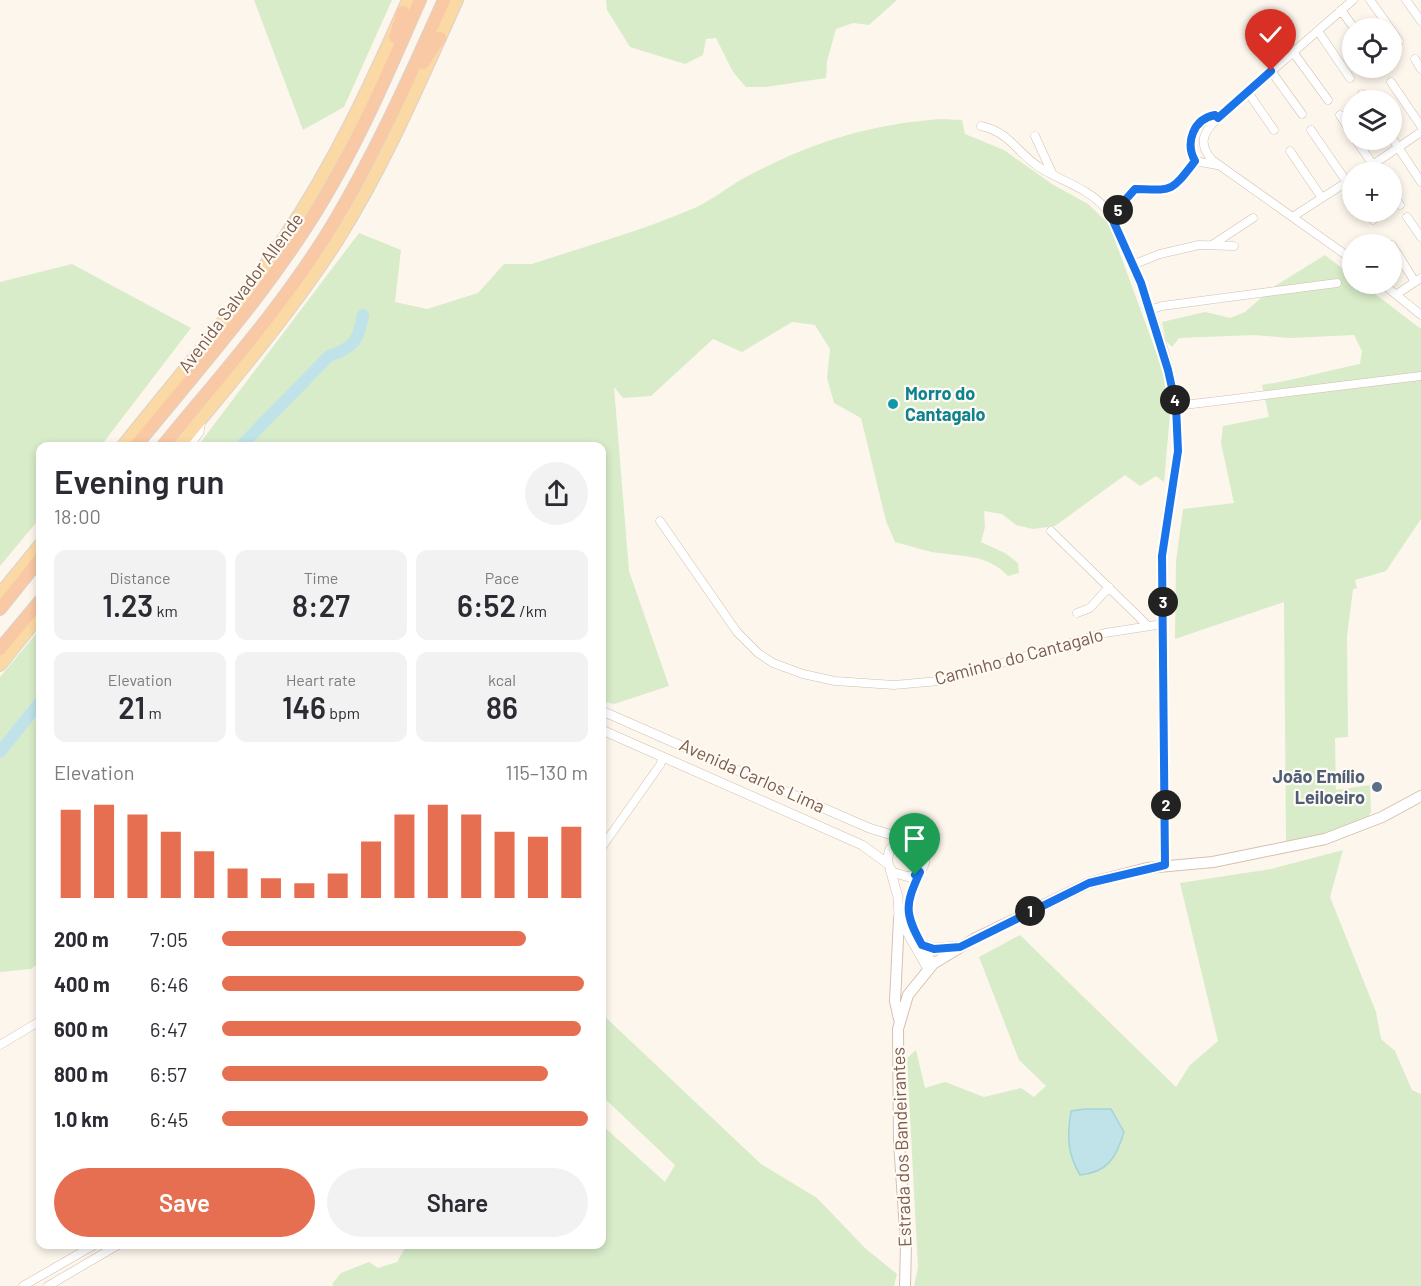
<!DOCTYPE html>
<html lang="en">
<head>
<meta charset="utf-8">
<style>
  :root { --surface:#fff; --page:#f2f2f3; --text:#2b2b33; --muted:#7c7c81; --accent:#e76f51 }
  body { margin:0; font-family:Barlow,sans-serif; background:var(--page); color:var(--text); height:100vh; display:flex; flex-direction:column; font-size:22px; white-space:nowrap }
  * { box-sizing:border-box; margin:0 }
  p { font-size:20px; color:var(--muted) }
  .icon { flex:none; width:33px; height:33px; fill:none; stroke:currentColor; stroke-width:2; stroke-linecap:round; stroke-linejoin:round }
  .map { position:relative; flex:1; overflow:hidden }
  .sheet { position:absolute; left:36px; top:442px; width:570px; height:807px; display:flex; flex-direction:column; background:var(--surface); border-radius:12px; box-shadow:0 3px 9px #0003 }
  .sheet>* { flex:none }
  .tools { position:absolute; left:1342px; top:18px; display:grid; gap:12px }
  .tools a { display:grid; place-items:center; width:60px; height:60px; border-radius:50%; background:var(--surface); box-shadow:0 3px 9px #0003; font-size:30px }
  .pin { position:absolute; display:grid; place-items:center; width:51px; height:51px; color:#fff; margin:-62px -26px; border-radius:50% 50% 50% 0; rotate:-45deg; box-shadow:0 0 6px #0007 }
  .pin .icon { rotate:45deg }
  .km { position:absolute; width:30px; height:30px; margin:-15px; border-radius:50%; background:#222; color:#fff; font-size:16px; line-height:30px; text-align:center }
  .round { display:grid; place-items:center; flex:none; width:63px; height:63px; border-radius:32px; background:var(--page) }
  .headline { display:flex; align-items:center; justify-content:space-between; height:102px; padding:0 18px }
  h1 { font-size:33px; font-weight:600; line-height:45px }
  .metrics { display:grid; grid-template-columns:repeat(3,1fr); gap:9px; height:102px; padding:6px 18px }
  .metrics div { display:grid; align-content:center; border-radius:12px; background:var(--page); text-align:center }
  .metrics b { font-size:30px; font-weight:600 }
  .metrics small { font-size:16px; font-weight:400 }
  .metrics p { font-size:16px }
  .chart { height:168px; padding:12px 18px }
  .chart p { display:flex; justify-content:space-between }
  .chart svg { width:100%; height:108px; margin-top:6px; stroke:var(--accent); stroke-width:6 }
  .button { display:flex; gap:12px; margin-top:auto; padding:12px 18px }
  .button a { flex:1; height:69px; border-radius:36px; background:var(--accent); color:#fff; font-size:24px; font-weight:600; line-height:69px; text-align:center }
  .button a+a { background:var(--page); color:var(--text) }
  ul { padding:0 18px; list-style:none; font-size:20px }
  li { display:grid; grid-template-columns:96px 72px 1fr; align-items:center; height:45px }
  li i { height:15px; border-radius:8px; background:var(--accent) }
  .map>svg:first-child { display:block }
  .green { fill:#d8ecc9 }
  .water { fill:#bfe3e8; stroke:#a5d3da; stroke-width:1.5 }
  .lines { fill:none; stroke-linecap:round; stroke-linejoin:round }
  .river { stroke:#bfe3e8; stroke-width:12 }
  .minor-casing { stroke:#d1beb0; stroke-width:9 }
  .tertiary-casing { stroke:#d1beb0; stroke-width:10 }
  .secondary-casing { stroke:#d6c0b0; stroke-width:12 }
  .primary-casing { stroke:#dad1cd; stroke-width:14 }
  .trunk-casing { stroke:#dad1cd; stroke-width:14 }
  .minor { stroke:#fff; stroke-width:8 }
  .tertiary { stroke:#fff; stroke-width:9 }
  .secondary { stroke:#fff; stroke-width:10 }
  .primary { stroke:#fbd9a5; stroke-width:12 }
  .trunk { stroke:#f9c8a4; stroke-width:12 }
  .route-casing { stroke:#fff; stroke-width:12 }
  .route { stroke:#1a73e8; stroke-width:8 }
  .culture-dot { fill:#0f9aa8; stroke:#fffaf3; stroke-width:2 }
  .service-dot { fill:#5c6f8a; stroke:#fffaf3; stroke-width:2 }
  .labels { text-anchor:middle; stroke-width:4.5; stroke-linejoin:round; paint-order:stroke }
  .street-label { font-size:18px; fill:#7a5c4d; stroke:#fffaf3 }
  .culture-label { font-size:18px; font-weight:bold; fill:#0d838f; stroke:#fffaf3; text-anchor:start }
  .service-label { font-size:18px; font-weight:bold; fill:#4e5e75; stroke:#fffaf3; text-anchor:end }
</style>
</head>
<body>
<div class="map">
<svg width="1421" height="1286" viewBox="0 0 1421 1286">
  <rect width="100%" height="100%" fill="#fdf6ec"/>
  <path class="green" d="M254 0H392L344 107 303 130Z
    M606 0H897L869 25 853 23 836 29 827 61 826 78 766 87H746L733 72 716 38 706 39 703 55 685 64 630 47 607 10Z
    M940 119 962 120 965 134 1004 150 1052 184 1088 204 1109 224 1162 368 1170 414 1164 482 1156 476 1140 486 1125 475 1055 526 1033 529 1016 525 1002 514 984 511 985 527 981 542 1005 553 1018 563 1019 573 1008 576C986 553 961 557 932 552 919 549 907 545 895 542L886 521 861 418 834 403 827 378 830 349 815 325 792 322 742 352 713 339 651 396 623 398 614 387 629 571 669 686 614 704 602 701V447H197L359 233 401 250 395 302 427 309 478 293 504 264H532C586 246 644 230 697 207 713 199 728 187 744 178 809 143 866 125 940 119Z
    M1325 255 1353 277V284H1362L1421 329V519L1386 571 1355 580 1357 588 1353 589 1347 636 1348 737 1335 738 1336 790 1370 785 1371 812 1367 819 1325 834 1286 843 1284 602 1175 639 1176 561 1183 509 1234 503 1221 443 1223 426 1269 417 1262 385C1295 380 1326 371 1360 364L1362 351 1354 335 1290 338 1254 335 1179 338 1172 347 1166 341 1162 322 1205 312 1230 318 1245 312 1275 286Z
    M72 264 191 328 100 447H40V518L0 566V282Z
    M40 629V962L31 969 0 972V677Z
    M1343 850 1330 897 1376 1012 1381 1039 1395 1051 1412 1090 1421 1094V1286H914L918 1268 907 1058 916 1050 925 1088 945 1082 984 1097 1021 1088 1034 1097 1046 1086 1019 1060 979 957 1020 935 1176 1087 1190 1065 1218 1041 1180 883 1271 869Z
    M602 1014 761 1164 817 1198 865 1248 897 1274 894 1286H334L332 1284 341 1273 369 1262 378 1268 397 1262 407 1245H602V1125L665 1182 675 1165 602 1096Z"/>
  <path class="water" d="M1085 1109H1111L1124 1132C1116 1158 1108 1172 1080 1175 1067 1153 1067 1136 1071 1111Z"/>
  <g class="lines">
    <path class="river" d="M240 447 329 356C355 347 358 341 363 315
      M0 752 40 702"/>
    <defs>
      <path id="minor" d="M1370 0 1390 28
        M1406 0 1421 21
        M1341 10 1354 28
        M1318 31 1350 78
        M1392 31 1399 41
        M1293 52 1328 100
        M1415 59 1421 69
        M1271 71 1302 114
        M1391 82 1421 126
        M1247 91 1274 130
        M1362 94 1367 100
        M1340 115 1353 135
        M981 126C1012 133 1016 153 1042 169 1064 182 1090 189 1107 210 1116 221 1121 238 1126 251 1153 313 1182 384 1178 452 1175 494 1162 532 1162 574L1165 865
        M1311 130 1353 191
        M1035 136 1053 175
        M1392 138 1421 182
        M1356 140 1378 172
        M1290 151 1322 198
        M1195 161C1186 143 1192 119 1215 115L1218 118
        M1362 172 1421 132
        M1392 193 1400 205
        M1367 212 1373 220
        M1111 216 1135 189C1174 189 1170 194 1195 161L1217 165
        M1294 216 1353 178
        M1407 217 1421 237
        M1212 245 1253 218
        M1392 245 1415 282
        M1353 260 1212 160C1197 143 1204 131 1218 118L1353 0
        M1132 265 1160 254 1199 245 1234 246
        M1383 284 1421 315
        M1397 294 1421 278
        M1150 310 1162 306 1337 283
        M1176 406 1421 376
        M660 521 737 632 758 653 773 663 803 674 835 681 894 685 939 681 1105 633 1163 624
        M1051 531 1147 625
        M1077 613 1090 608 1109 587
        M602 847 660 765 663 757
        M0 1045 40 1021
        M23 1286 94 1245
        M48 1286 118 1245"/>
      <path id="tertiary" d="M188 447 199 432 201 420
        M602 711 869 828 918 843C930 856 926 872 909 877L892 872 887 861 890 849 903 840
        M602 730 862 845 888 864
        M890 869 898 897 899 918 928 969
        M920 871C900 918 908 923 933 964"/>
      <path id="secondary" d="M899 918 895 1001 899 1019
        M922 945 934 949 957 947
        M905 1286 906 1244 899 1142 898 1029 908 995 933 964 974 939 1089 883 1147 868 1213 862 1325 839 1382 817 1421 796"/>
      <path id="primary" d="M122 447C177 378 235 311 284 238 334 164 372 82 408 0
        M178 447C233 380 290 314 337 241 385 165 420 82 457 0
        M0 594 40 545
        M0 665 40 615"/>
      <path id="trunk" d="M395 37 403 12
        M423 63 440 38
        M135 447C205 361 280 278 334 181 367 123 393 61 420 0
        M162 447C221 375 285 304 333 224 376 152 410 76 444 0
        M0 609 40 559
        M0 649 40 601"/>
    </defs>
    <use href="#minor" class="minor-casing"/>
    <use href="#tertiary" class="tertiary-casing"/>
    <use href="#secondary" class="secondary-casing"/>
    <use href="#primary" class="primary-casing"/>
    <use href="#trunk" class="trunk-casing"/>
    <use href="#minor" class="minor"/>
    <use href="#tertiary" class="tertiary"/>
    <use href="#secondary" class="secondary"/>
    <use href="#primary" class="primary"/>
    <use href="#trunk" class="trunk"/>
  </g>
  <g class="lines">
    <defs>
      <path id="route" d="M915 875 920 872C905 905 904 913 922 945L934 949 960 947 1089 883 1165 865 1162 556 1178 451 1176 406 1168 370 1141 283 1111 216 1135 189C1174 190 1170 193 1195 161 1185 143 1193 119 1215 115L1218 118 1271 71"/>
    </defs>
    <use href="#route" class="route-casing"/>
    <use href="#route" class="route"/>
  </g>
  <circle class="culture-dot" cx="893" cy="404" r="6"/>
  <circle class="service-dot" cx="1377" cy="787" r="6"/>
  <g class="labels">
    <g class="street-label">
      <text transform="translate(241 293) rotate(-53)" y="6">Avenida Salvador Allende</text>
      <text transform="translate(1019 657) rotate(-15)" y="6">Caminho do Cantagalo</text>
      <text transform="translate(752 776) rotate(24)" y="6">Avenida Carlos Lima</text>
      <text transform="translate(902 1147) rotate(-92)" y="6">Estrada dos Bandeirantes</text>
    </g>
    <g class="culture-label">
      <text x="905" y="400">Morro do<tspan x="905" dy="21">Cantagalo</tspan></text>
    </g>
    <g class="service-label">
      <text x="1365" y="783">João Emílio<tspan x="1365" dy="21">Leiloeiro</tspan></text>
    </g>
  </g>
</svg>
<div class="tools">
<a><svg class="icon" aria-label="locate" viewBox="0 0 24 24"><circle cx="12" cy="12" r="6"/><path d="M12 2v4M12 18v4M2 12h4M18 12h4"/></svg></a>
<a><svg class="icon" aria-label="layers" viewBox="0 0 24 24"><path d="M12 4l9 5-9 5-9-5zM3 14l9 5 9-5"/></svg></a>
<a>+</a>
<a>−</a>
</div>
<div class="pin" style="left:915px;top:875px;background:#1e9e55"><svg class="icon" aria-label="arrive" viewBox="0 0 24 24"><path d="M6 21V4h12l-3 4 3 4H6"/></svg></div>
<div class="pin" style="left:1271px;top:71px;background:#d93025"><svg class="icon" aria-label="check" viewBox="0 0 24 24"><path d="M5 12l5 5 9-10"/></svg></div>
<b class="km" style="left:1030px;top:911px">1</b>
<b class="km" style="left:1166px;top:805px">2</b>
<b class="km" style="left:1163px;top:602px">3</b>
<b class="km" style="left:1175px;top:400px">4</b>
<b class="km" style="left:1118px;top:210px">5</b>
<section class="sheet">
<div class="headline"><div><h1>Evening run</h1><p>18:00</p></div><a class="round"><svg class="icon" aria-label="share" viewBox="0 0 24 24"><path d="M12 15V3M7 8l5-5 5 5M5 13v7h14v-7"/></svg></a></div>
<div class="metrics">
<div><p>Distance</p><b>1.23<small> km</small></b></div>
<div><p>Time</p><b>8:27</b></div>
<div><p>Pace</p><b>6:52<small> /km</small></b></div>
</div>
<div class="metrics">
<div><p>Elevation</p><b>21<small> m</small></b></div>
<div><p>Heart rate</p><b>146<small> bpm</small></b></div>
<div><p>kcal</p><b>86</b></div>
</div>
<div class="chart"><p><span>Elevation</span>115–130 m</p>
<svg viewBox="0 0 160 44" preserveAspectRatio="none"><path d="M5 44V8M15 44V6M25 44V10M35 44V17M45 44V25M55 44V32M65 44V36M75 44V38M85 44V34M95 44V21M105 44V10M115 44V6M125 44V10M135 44V17M145 44V19M155 44V15"/></svg>
</div>
<ul>
<li><b>200 m</b>7:05<i style="width:83%"></i></li>
<li><b>400 m</b>6:46<i style="width:99%"></i></li>
<li><b>600 m</b>6:47<i style="width:98%"></i></li>
<li><b>800 m</b>6:57<i style="width:89%"></i></li>
<li><b>1.0 km</b>6:45<i style="width:100%"></i></li>
</ul>
<div class="button"><a>Save</a><a>Share</a></div>
</section>
</div>
</body>
</html>
